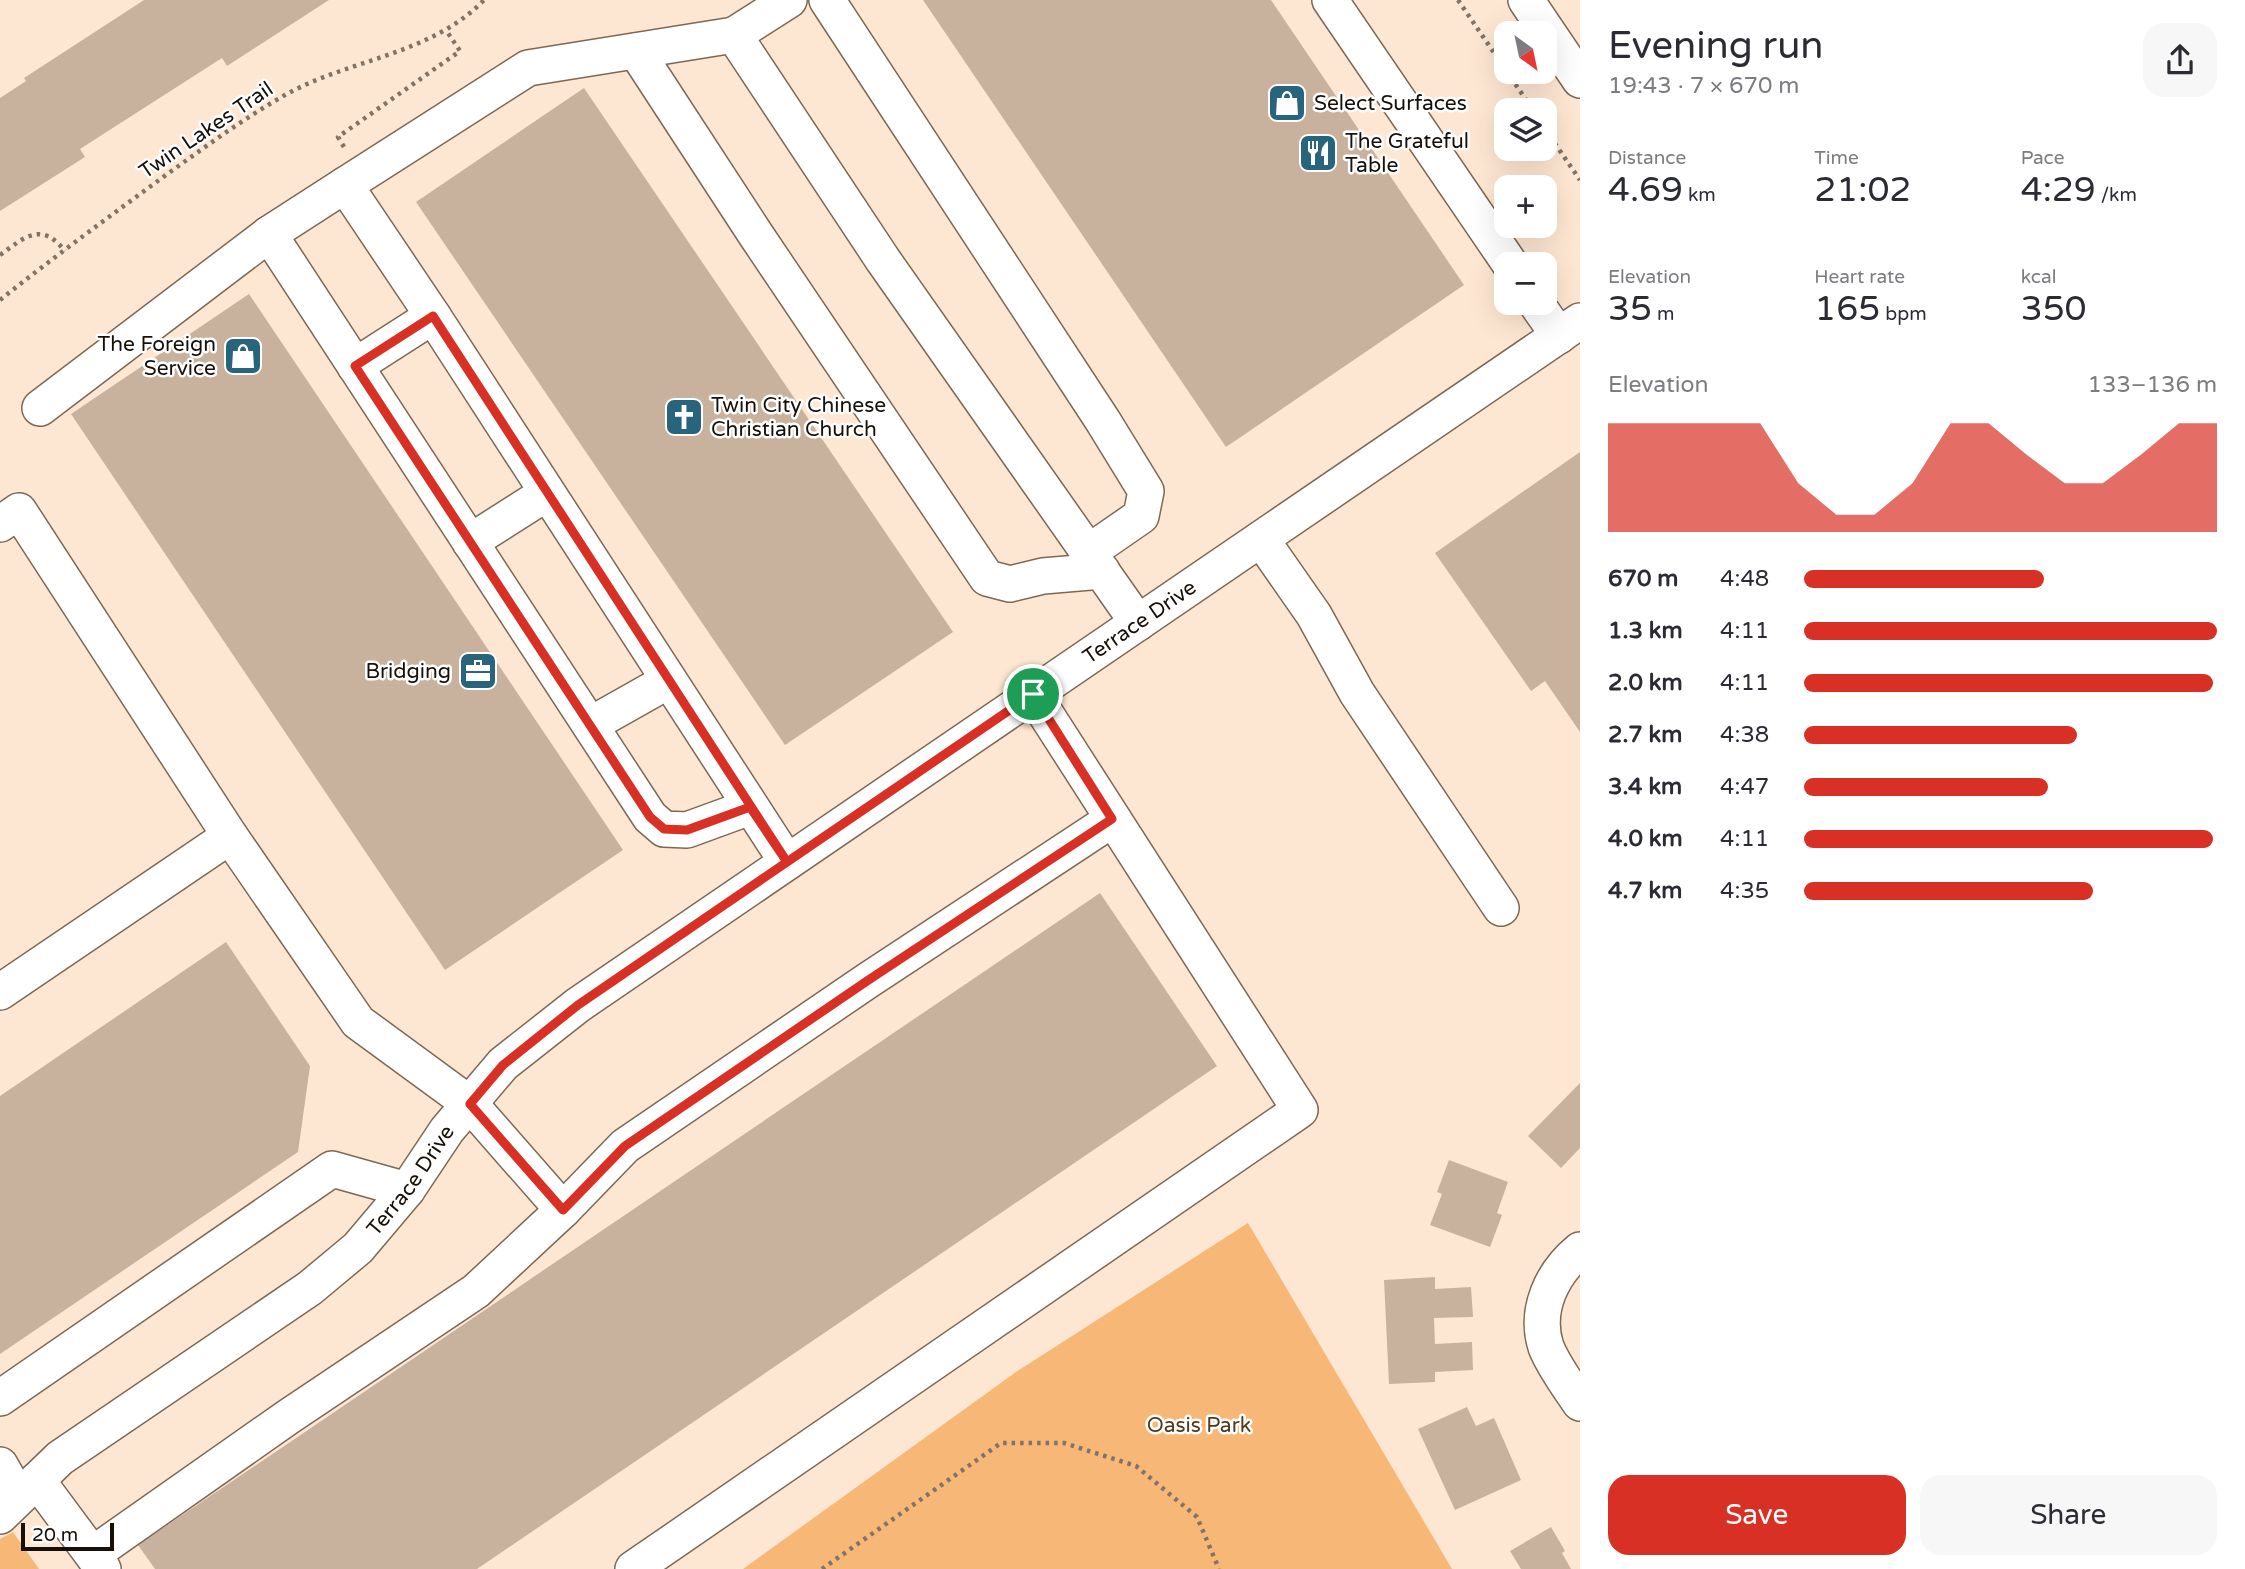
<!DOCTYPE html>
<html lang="en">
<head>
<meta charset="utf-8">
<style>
  :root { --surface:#fff; --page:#f7f7f7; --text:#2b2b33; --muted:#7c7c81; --accent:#d93025 }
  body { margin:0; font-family:"Varela Round",sans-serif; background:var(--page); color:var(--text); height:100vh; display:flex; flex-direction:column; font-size:26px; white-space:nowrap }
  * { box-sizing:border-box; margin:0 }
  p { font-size:23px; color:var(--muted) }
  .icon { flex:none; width:38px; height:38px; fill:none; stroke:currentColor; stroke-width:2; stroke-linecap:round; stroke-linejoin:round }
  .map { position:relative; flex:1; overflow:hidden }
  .drawer { display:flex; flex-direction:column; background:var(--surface); width:665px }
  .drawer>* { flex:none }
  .needle { width:46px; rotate:147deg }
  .buttons { position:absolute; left:1494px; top:21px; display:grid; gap:14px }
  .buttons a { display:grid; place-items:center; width:63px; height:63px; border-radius:14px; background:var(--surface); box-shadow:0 7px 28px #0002; font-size:35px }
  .scale { position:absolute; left:21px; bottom:18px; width:93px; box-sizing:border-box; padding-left:7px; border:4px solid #171009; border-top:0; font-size:19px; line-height:24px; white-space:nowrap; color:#171009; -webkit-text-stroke:5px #fff; paint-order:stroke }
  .pin { position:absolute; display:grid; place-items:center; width:60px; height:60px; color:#fff; margin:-30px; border:4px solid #fff; border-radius:50%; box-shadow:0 2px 7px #0007 }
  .round { display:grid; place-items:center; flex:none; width:74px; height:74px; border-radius:21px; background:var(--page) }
  .headline { display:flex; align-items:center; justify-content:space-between; height:119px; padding:0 28px }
  h1 { font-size:38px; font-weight:600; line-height:52px }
  .figures { display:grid; grid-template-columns:repeat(3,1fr); gap:10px; height:119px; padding:7px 28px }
  .figures div { display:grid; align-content:center }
  .figures b { font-size:35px; font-weight:600 }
  .figures small { font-size:19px; font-weight:400 }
  .figures p { font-size:19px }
  .chart { height:196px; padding:14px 28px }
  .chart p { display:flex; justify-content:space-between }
  .chart svg { width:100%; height:126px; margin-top:7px; fill:var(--accent); opacity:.7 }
  .button { display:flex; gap:14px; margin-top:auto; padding:14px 28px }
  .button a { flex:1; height:80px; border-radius:21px; background:var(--accent); color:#fff; font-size:28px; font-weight:600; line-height:80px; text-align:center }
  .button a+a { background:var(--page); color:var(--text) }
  ul { padding:0 28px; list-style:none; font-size:23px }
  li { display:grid; grid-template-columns:112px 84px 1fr; align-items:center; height:52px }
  li i { height:18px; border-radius:9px; background:var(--accent) }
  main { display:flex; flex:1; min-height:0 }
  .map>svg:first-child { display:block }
  .green { fill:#f6b777 }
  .building { fill:#c8b29e }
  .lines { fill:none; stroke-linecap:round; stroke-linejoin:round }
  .minor-casing { stroke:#7c6855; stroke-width:38 }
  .path { stroke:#817365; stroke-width:4.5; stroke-dasharray:3.5 5; stroke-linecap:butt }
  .minor { stroke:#fff; stroke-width:35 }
  .route-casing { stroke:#fff; stroke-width:14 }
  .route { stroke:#d93025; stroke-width:9 }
  .labels { text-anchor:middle; stroke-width:5; stroke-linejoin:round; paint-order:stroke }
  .poi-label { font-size:21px; fill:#171009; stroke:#fff; text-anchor:start }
  .street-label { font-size:21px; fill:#171009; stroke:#fff }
  .park-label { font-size:21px; fill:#54381a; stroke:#fff }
</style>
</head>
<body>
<main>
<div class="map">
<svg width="1580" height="1569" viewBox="0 0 1580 1569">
  <rect width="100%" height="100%" fill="#fee7d2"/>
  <path class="green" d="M1248 1223 1452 1569H743L1016 1372Z
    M13 1532 39 1569H0V1539Z"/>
  <path class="building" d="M144 0H329L227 66 222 58 80 149 85 157 0 211V98L26 81 24 78Z
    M923 0H1271L1464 285 1226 447Z
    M584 88 953 632 785 745 416 202Z
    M249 294 623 850 445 970 71 414Z
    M1580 452V732L1545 681 1531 691 1435 553Z
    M1100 893 1217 1066 477 1569H155L138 1545Z
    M226 942 310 1066 298 1152 0 1354V1096Z
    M1580 1083V1148L1561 1168 1528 1136Z
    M1449 1160 1508 1182 1497 1213 1502 1215 1490 1247 1430 1225 1442 1194 1437 1192Z
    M1435 1277V1289L1471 1287 1473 1317 1434 1318 1435 1344 1472 1342 1473 1370 1435 1372V1382L1389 1384 1384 1280Z
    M1467 1407 1476 1426 1494 1418 1521 1480 1455 1510 1418 1429Z
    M1551 1527 1565 1551 1562 1553 1571 1569H1521L1510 1551Z"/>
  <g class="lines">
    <defs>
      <g id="minor">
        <path d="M789 0 734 35 883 260 1138 623"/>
        <path d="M827 0 1103 421 1146 491 1141 516 1089 552"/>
        <path d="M1330 0 1510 264"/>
        <path d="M1526 0 1580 80"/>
        <path d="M734 35 528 68 345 185 433 316 787 862"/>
        <path d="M636 51 756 235 987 578 1010 584 1043 576 1102 571"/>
        <path d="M269 234 650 817 664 829 687 830 750 807"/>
        <path d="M1536 303 1559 336"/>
        <path d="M355 366 433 316"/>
        <path d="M40 408 269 234 345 185"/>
        <path d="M0 524 19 511 230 836 358 1022 470 1104 563 1210"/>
        <path d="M1261 539 1314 615 1357 693 1501 908"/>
        <path d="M470 542 547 493"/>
        <path d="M590 725 668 681"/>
        <path d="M0 992 230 836"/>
        <path d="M1580 1250C1552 1273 1534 1310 1546 1347 1554 1367 1568 1385 1580 1403"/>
        <path d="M0 1398 332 1169 407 1190"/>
        <path d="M0 1465 8 1479"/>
        <path d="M37 1480 103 1569"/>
        <path id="s1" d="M0 1516 60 1458 310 1288 358 1248 407 1190 447 1130 503 1064 578 1005 1580 321"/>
        <path d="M93 1554 288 1417 476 1291 563 1210 625 1146 867 981 1113 819"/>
        <path d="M633 1569 1300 1110 1033 694"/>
      </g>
    </defs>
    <use href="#minor" class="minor-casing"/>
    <path class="path" d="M1458 0 1533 110
      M1545 129 1580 180
      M344 147 338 137 460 51 446 30
      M0 255C25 237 41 221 65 251
      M0 300C54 257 110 216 166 175 205 147 243 119 285 95 349 59 431 55 484 0
      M822 1569 1001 1443H1064L1136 1466 1197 1517 1219 1569"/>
    <use href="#minor" class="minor"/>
  </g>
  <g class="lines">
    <defs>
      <path id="route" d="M1033 694 787 862 750 807 687 830 664 829 650 817 355 366 433 316 787 862 578 1005 503 1065 470 1104 563 1210 625 1146 867 981 1112 819 1033 694"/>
    </defs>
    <use href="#route" class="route-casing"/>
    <use href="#route" class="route"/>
  </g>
  <defs>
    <symbol id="shop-square" viewBox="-11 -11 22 22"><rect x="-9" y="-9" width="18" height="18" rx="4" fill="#28657c" stroke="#fff"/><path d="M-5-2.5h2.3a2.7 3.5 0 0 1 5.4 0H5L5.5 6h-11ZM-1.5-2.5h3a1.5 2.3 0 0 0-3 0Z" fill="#fff"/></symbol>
    <symbol id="restaurant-square" viewBox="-11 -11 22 22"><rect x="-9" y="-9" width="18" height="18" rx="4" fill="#28657c" stroke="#fff"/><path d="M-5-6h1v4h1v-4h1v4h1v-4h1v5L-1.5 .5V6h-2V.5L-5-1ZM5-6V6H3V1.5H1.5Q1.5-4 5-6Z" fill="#fff"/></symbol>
    <symbol id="church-square" viewBox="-11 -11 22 22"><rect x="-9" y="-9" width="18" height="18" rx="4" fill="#28657c" stroke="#fff"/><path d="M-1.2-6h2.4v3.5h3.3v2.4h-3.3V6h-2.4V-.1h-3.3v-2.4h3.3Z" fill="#fff"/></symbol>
    <symbol id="office-square" viewBox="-11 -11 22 22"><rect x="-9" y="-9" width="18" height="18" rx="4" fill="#28657c" stroke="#fff"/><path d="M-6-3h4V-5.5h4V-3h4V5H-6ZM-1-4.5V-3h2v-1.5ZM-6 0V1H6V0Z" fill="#fff"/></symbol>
  </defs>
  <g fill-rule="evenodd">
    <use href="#shop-square" x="1265" y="81" width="44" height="44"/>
    <use href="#restaurant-square" x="1296" y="131" width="44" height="44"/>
    <use href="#shop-square" x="221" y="334" width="44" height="44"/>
    <use href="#church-square" x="662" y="395" width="44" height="44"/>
    <use href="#office-square" x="456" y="649" width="44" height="44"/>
  </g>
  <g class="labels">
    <g class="poi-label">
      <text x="1314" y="110">Select Surfaces</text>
      <text x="1345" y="148">The Grateful<tspan x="1345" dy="24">Table</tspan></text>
      <text x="216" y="351" text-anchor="end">The Foreign<tspan x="216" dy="24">Service</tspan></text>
      <text x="711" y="412">Twin City Chinese<tspan x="711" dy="24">Christian Church</tspan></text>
      <text x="451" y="678" text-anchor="end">Bridging</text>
    </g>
    <g class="street-label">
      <text transform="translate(206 130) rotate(-34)" y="7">Twin Lakes Trail</text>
      <text dy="7" stroke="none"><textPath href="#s1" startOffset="1458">Terrace Drive</textPath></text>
      <text dy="7" stroke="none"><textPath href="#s1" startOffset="534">Terrace Drive</textPath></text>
    </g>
    <g class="park-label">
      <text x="1199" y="1432">Oasis Park</text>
    </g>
  </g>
</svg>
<div class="buttons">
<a><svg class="needle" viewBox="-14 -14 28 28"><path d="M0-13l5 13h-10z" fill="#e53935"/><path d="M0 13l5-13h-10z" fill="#7c7c81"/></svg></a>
<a><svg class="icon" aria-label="layers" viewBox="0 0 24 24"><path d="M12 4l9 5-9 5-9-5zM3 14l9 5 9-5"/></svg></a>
<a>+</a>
<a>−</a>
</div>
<div class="scale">20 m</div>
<div class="pin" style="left:1033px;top:694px;background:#1e9e55"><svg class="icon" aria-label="arrive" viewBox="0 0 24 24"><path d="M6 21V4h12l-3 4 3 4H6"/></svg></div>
</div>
<section class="drawer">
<div class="headline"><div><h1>Evening run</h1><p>19:43 · 7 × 670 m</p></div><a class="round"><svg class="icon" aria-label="share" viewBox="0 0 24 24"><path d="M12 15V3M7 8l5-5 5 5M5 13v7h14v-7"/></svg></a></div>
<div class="figures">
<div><p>Distance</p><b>4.69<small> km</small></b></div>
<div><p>Time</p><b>21:02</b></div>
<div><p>Pace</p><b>4:29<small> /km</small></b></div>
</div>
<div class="figures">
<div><p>Elevation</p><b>35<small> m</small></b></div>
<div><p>Heart rate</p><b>165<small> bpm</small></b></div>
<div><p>kcal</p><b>350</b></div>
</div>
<div class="chart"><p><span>Elevation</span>133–136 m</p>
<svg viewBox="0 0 160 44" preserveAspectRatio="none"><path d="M0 44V6L10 6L20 6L30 6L40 6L50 27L60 38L70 38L80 27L90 6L100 6L110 17L120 27L130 27L140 17L150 6L160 6V44z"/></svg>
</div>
<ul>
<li><b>670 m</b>4:48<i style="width:58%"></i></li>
<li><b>1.3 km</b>4:11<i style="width:100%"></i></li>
<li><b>2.0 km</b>4:11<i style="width:99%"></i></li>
<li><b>2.7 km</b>4:38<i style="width:66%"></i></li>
<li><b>3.4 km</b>4:47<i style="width:59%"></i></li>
<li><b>4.0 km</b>4:11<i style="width:99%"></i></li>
<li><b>4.7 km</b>4:35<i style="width:70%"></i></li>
</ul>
<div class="button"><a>Save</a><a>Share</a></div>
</section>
</main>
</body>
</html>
